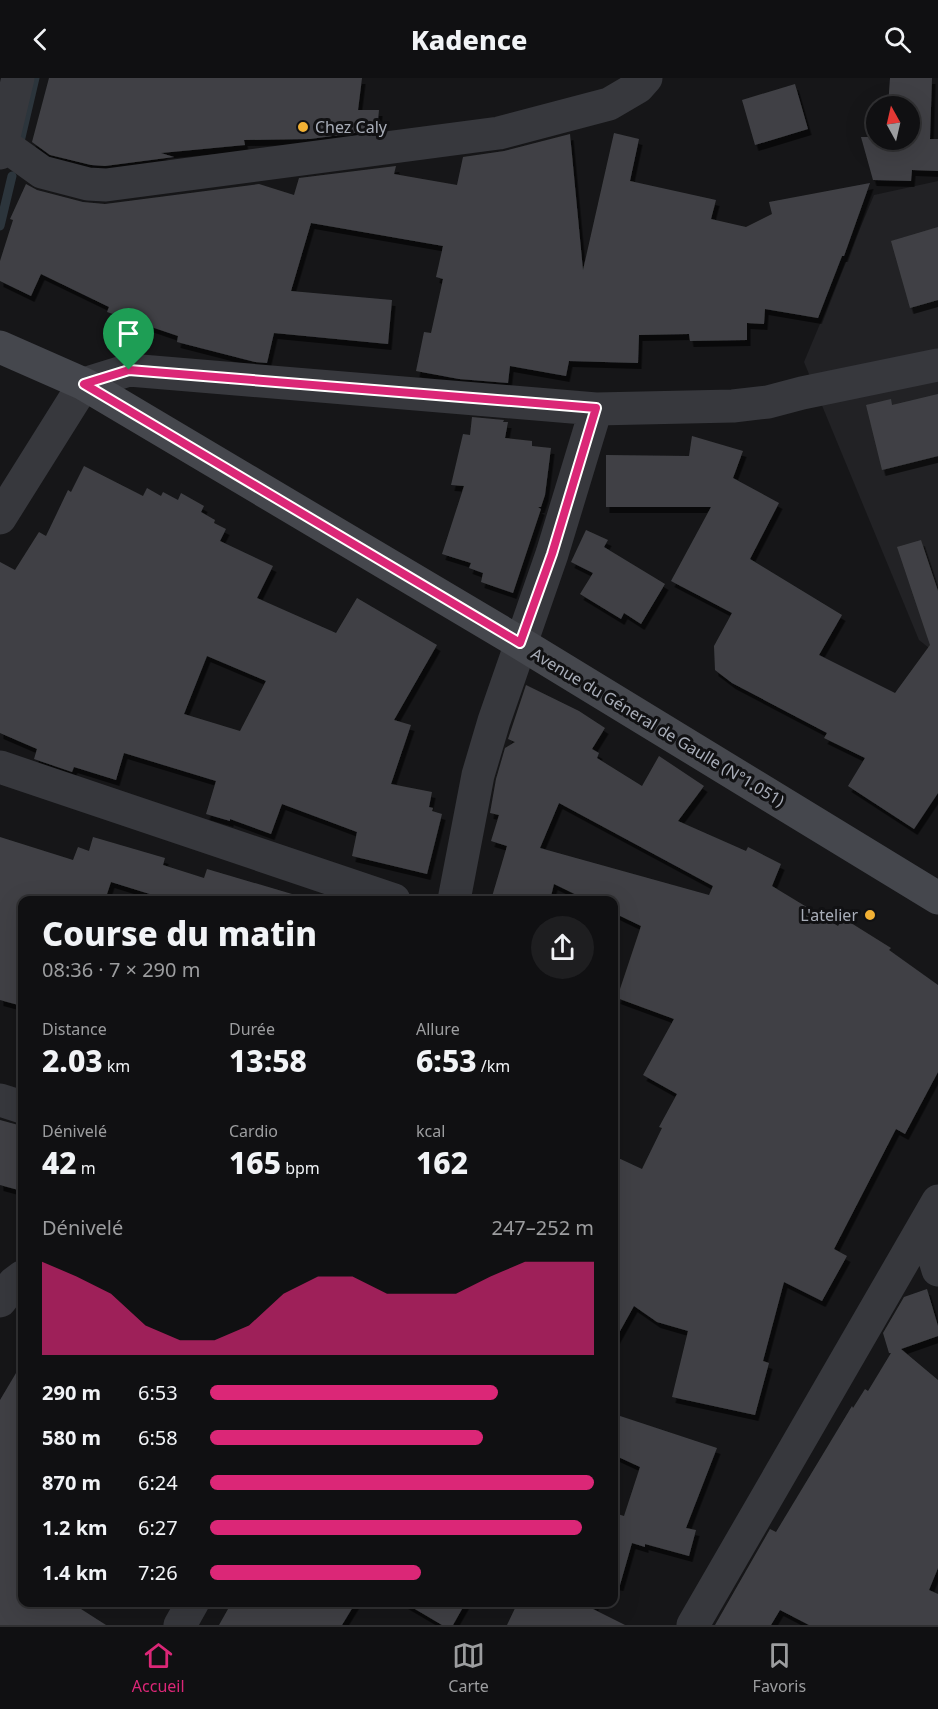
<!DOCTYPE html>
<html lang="fr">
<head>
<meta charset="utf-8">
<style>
  :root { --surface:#101012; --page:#1e1e20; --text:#f1f3f6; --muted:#9c9d9f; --line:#303032; --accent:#db2777 }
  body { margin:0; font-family:"Noto Sans",sans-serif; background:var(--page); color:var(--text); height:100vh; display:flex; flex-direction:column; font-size:22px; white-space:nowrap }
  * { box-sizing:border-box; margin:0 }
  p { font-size:20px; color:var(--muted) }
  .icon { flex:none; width:33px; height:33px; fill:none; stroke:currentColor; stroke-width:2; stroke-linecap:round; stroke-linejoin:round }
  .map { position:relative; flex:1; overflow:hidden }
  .sheet { position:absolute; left:18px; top:818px; width:600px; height:711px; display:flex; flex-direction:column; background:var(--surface); border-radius:12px; box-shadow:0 6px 24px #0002,0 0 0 2px var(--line) }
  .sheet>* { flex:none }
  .needle { width:39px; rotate:352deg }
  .tools { position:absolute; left:866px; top:18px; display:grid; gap:12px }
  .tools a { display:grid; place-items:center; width:54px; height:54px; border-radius:50%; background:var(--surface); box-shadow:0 6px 24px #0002,0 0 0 2px var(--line); font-size:30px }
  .pin { position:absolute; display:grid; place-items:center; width:51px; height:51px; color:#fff; margin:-62px -26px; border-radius:50% 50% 50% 0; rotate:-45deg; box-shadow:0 0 6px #0007 }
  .pin .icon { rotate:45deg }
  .round { display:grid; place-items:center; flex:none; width:63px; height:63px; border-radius:32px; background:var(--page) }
  .headline { display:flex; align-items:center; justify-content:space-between; height:102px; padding:0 24px }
  h1 { font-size:33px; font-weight:800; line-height:45px }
  .metrics { display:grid; grid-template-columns:repeat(3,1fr); gap:9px; height:102px; padding:6px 24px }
  .metrics div { display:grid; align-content:center }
  .metrics b { font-size:30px; font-weight:800 }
  .metrics small { font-size:16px; font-weight:400 }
  .metrics p { font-size:16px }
  .chart { height:168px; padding:12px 24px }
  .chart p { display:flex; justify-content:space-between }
  .chart svg { width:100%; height:108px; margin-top:6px; fill:var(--accent); opacity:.7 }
  ul { padding:0 24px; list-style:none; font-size:20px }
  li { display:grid; grid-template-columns:96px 72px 1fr; align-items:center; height:45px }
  li i { height:15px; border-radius:8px; background:var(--accent) }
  header { display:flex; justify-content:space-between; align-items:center; height:78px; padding:0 24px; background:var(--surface); font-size:27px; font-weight:800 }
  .dock { display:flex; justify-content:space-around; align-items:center; height:84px; border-top:2px solid var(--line); background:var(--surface); font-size:16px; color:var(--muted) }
  .dock a { display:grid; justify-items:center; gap:3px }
  .dock .selected { color:var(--accent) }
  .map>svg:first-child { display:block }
  .built { fill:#222225 }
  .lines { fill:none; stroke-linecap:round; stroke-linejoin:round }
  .stream { stroke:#2c353c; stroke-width:9 }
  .building { fill:#404145; fill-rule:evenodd; filter:url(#shadow) }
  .street { stroke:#37383d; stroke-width:33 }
  .secondary { stroke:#45474d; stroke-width:33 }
  .route-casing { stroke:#fff; stroke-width:12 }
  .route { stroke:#db2777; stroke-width:8 }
  .poi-dot { fill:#f2b134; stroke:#111113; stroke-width:2 }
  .labels { text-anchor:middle; stroke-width:6; stroke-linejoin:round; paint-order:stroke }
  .poi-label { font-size:16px; fill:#a8adb8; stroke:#111113; text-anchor:start }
  .street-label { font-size:16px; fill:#a8adb8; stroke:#111113 }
</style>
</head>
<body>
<header><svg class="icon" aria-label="back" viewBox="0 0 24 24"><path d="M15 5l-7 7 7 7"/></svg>Kadence<svg class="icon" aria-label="search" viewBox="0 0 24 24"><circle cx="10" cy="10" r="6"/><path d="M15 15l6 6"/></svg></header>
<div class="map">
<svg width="938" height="1547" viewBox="0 0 938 1547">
  <defs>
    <filter id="shadow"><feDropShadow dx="3.5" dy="6" stdDeviation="0" flood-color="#0009"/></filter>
  </defs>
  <rect width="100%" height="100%" fill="#161618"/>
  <path class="built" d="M938 103V577L919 562 804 284 874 117Z"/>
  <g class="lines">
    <path class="stream" d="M19 68 35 0
      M0 148 12 98"/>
  </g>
  <path class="building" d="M49 0H362L358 32H379L377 52 310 61 244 62 245 67 161 75 174 79 105 88 91 87 50 77 32 64Z
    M890 0H932L930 61H938V93L912 92 911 103 873 102 861 59H876V62H909V28H888Z
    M795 6 808 51 755 67 742 22Z
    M614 55 639 61 630 103 716 122 711 141 746 149 772 136 769 124 870 105 844 178H842L818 240 765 231 764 246 747 245V262L690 263 689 256 639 257 638 285 569 283 566 298 510 288 508 305 459 301 416 293 424 254 431 255 443 201 436 199 443 168 311 145 291 213 392 222 388 266 274 255 267 285 255 284 177 264 178 258 107 234 109 229 41 196 31 218 0 203V183L13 142 10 141 26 106 37 112 83 124 105 126 259 106 294 117 299 100 396 88 394 96 457 107 463 79 504 73 570 56 583 192Z
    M938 149V222L910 230 891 163Z
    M938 316V378L882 392 866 327 891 321 892 327Z
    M472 339 504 342 503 344H508L505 360 532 363V368L551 370 545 417 541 429H538L541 431 513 515 481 504 483 495 469 490 471 485 442 476 464 408 451 407 463 356 470 357Z
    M692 358 743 373 733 400 779 425 750 481 842 537 819 577 895 615 930 567 897 469 921 462 938 513V715L914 751 848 708 865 680 824 660 827 655 732 605 715 592 714 568 732 535 671 503 711 429H606V377L689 378Z
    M84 388 143 418 147 410 161 418 163 414 178 422 181 415 204 428 201 434 215 442 214 445 226 451 220 463 273 488 257 520 336 555 357 520 437 567 394 642 411 647 391 706 432 714 429 729 433 730 432 733 442 736 427 796 352 778 357 754 282 726 271 756 230 741V743L206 736 216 703 124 675 116 702 74 689 72 694 34 681 37 671 0 655V484L15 492 39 454 46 458 68 412 71 414ZM207 578 266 603 240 653 184 636Z
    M586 452 608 462 604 469 665 506 641 546 624 535 621 541 580 516 593 495 571 484Z
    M526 607 579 633 605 650 592 671 599 675 597 680 642 708 659 678 704 708 678 743 746 773 748 769 781 786 772 808 838 848 843 840 891 870 889 872 938 907V994L905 1056 896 1051 834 1171 847 1178 822 1223 784 1204 763 1283 769 1285 755 1337 672 1319 688 1253 657 1244 634 1228 614 1264V1078L642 1091 662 1050 659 1049 677 1016 643 997 674 941 617 920 641 848 614 835V822H587L554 806 550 822H491L507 768 491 763 499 737 490 735 496 701 505 670 515 664 508 661ZM559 725 713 808 709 817 540 770Z
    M0 759 73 782 78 769 89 773 93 759 165 780 163 787 204 800 207 791 292 816 291 822H169L111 804 105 822H22V928L0 922Z
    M0 1042 22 1048V1113L0 1107Z
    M927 1211 938 1248V1258L901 1271 938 1302V1490L929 1512 938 1516V1547H809L780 1532 771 1547H715L770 1451 776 1454 852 1328 853 1330 865 1311 868 1313 891 1275H889L883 1255 904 1219Z
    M22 1285V1524H70L106 1547H0V1322Z
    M614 1336 717 1370 686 1450 696 1452 689 1478 645 1466V1469L632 1465 620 1507 614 1506V1435L624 1438 640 1389 614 1377Z
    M232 1524H356L342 1547H219Z
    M403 1524H466L453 1547H442Z
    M518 1524H596L593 1531 625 1547H507Z"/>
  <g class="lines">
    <path class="street" d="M0 64 42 94 88 106 106 107 499 55 609 26 638 9 646 0
      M0 75 18 0
      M0 440 84 306 129 292 596 331 733 328 768 324 802 315 938 287
      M0 689 394 822
      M454 822 478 697 494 643 552 476 596 331
      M0 1022 22 1029
      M925 1149 938 1192
      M0 1223 14 1205 22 1199
      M180 1547 193 1524
      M693 1547 938 1123"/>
    <path class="secondary" d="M0 269 84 306 520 565 938 820"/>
  </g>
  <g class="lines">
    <defs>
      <path id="route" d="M129 292 596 330 552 476 520 565 84 306Z"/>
    </defs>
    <use href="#route" class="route-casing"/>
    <use href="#route" class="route"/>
  </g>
  <g class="poi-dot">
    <circle cx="303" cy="49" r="6"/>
    <circle cx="870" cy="837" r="6"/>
  </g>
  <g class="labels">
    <g class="poi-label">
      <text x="315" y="55">Chez Caly</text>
      <text x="858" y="843" text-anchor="end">L'atelier</text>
    </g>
    <g class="street-label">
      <text transform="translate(658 649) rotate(31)" y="6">Avenue du Géneral de Gaulle (N°1.051)</text>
    </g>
  </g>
</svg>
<div class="tools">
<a><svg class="needle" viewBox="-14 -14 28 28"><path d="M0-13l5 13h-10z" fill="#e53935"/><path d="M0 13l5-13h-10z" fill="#9c9d9f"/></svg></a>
</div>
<div class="pin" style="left:129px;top:292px;background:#1e9e55"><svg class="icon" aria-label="arrive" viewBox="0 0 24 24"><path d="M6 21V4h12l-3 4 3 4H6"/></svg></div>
<section class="sheet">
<div class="headline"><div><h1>Course du matin</h1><p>08:36 · 7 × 290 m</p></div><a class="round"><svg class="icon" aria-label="share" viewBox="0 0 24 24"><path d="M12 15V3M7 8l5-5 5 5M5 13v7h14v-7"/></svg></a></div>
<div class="metrics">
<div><p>Distance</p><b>2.03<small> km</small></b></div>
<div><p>Durée</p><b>13:58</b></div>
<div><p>Allure</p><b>6:53<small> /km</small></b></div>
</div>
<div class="metrics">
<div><p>Dénivelé</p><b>42<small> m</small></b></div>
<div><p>Cardio</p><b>165<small> bpm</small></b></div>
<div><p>kcal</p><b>162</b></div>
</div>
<div class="chart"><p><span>Dénivelé</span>247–252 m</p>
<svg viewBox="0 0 160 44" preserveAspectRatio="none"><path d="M0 44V6L10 12L20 19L30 32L40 38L50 38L60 32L70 19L80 12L90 12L100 19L110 19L120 19L130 12L140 6L150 6L160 6V44z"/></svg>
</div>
<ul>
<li><b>290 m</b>6:53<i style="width:75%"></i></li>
<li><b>580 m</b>6:58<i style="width:71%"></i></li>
<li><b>870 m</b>6:24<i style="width:100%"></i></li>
<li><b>1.2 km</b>6:27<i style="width:97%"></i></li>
<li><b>1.4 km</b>7:26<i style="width:55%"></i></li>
</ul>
</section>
</div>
<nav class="dock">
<a class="selected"><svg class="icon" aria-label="home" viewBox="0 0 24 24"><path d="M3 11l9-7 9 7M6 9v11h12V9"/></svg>Accueil</a>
<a><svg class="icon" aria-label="map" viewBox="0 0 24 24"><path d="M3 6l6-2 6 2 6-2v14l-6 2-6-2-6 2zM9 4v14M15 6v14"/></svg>Carte</a>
<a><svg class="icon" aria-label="saved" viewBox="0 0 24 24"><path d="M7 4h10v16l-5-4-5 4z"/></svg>Favoris</a>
</nav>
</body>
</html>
